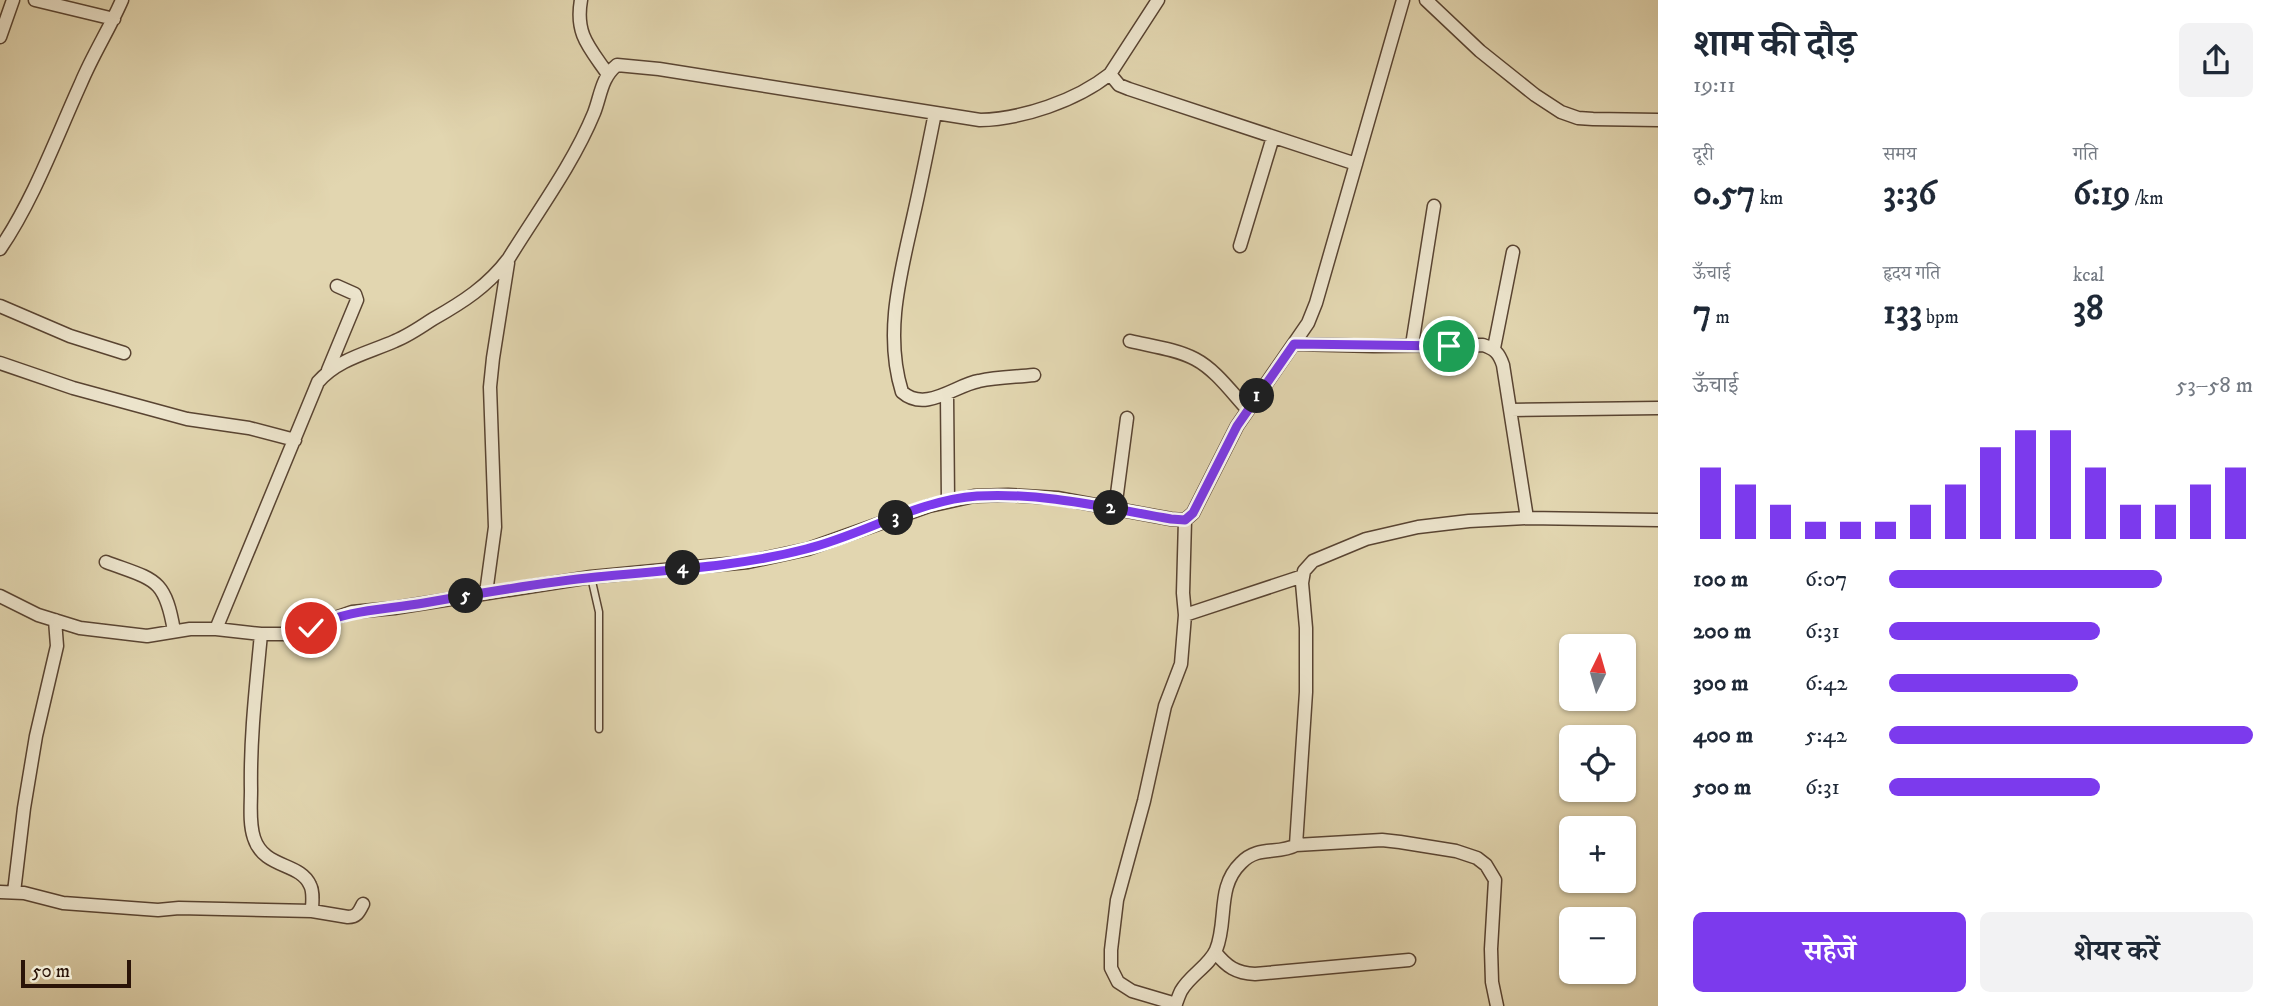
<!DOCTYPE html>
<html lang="hi">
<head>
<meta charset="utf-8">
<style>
  :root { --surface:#fff; --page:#f2f2f3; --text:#1f2937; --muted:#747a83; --accent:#7c3aed }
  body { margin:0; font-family:"IM FELL DW Pica","Noto Serif Devanagari",serif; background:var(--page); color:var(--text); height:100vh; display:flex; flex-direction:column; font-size:26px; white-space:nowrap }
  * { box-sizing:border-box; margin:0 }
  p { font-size:23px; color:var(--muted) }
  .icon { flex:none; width:38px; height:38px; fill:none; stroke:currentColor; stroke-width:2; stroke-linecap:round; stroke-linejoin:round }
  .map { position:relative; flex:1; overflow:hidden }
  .side { display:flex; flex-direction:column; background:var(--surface); width:630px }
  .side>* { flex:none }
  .needle { width:46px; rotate:5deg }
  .buttons { position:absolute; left:1559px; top:634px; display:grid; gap:14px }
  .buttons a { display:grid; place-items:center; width:77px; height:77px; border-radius:10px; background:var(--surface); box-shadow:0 2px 5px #0004; font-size:35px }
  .scale { position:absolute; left:21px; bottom:18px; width:110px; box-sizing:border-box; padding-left:7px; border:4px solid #2b1408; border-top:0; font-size:19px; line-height:24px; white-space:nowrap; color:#2b1408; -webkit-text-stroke:5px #ece4cc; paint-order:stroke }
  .pin { position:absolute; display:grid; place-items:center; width:60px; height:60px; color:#fff; margin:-30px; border:4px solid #fff; border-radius:50%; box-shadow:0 2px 7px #0007 }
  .km { position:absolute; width:35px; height:35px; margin:-18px; border-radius:50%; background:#222; color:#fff; font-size:19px; line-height:35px; text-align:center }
  .round { display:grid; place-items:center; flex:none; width:74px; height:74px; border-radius:10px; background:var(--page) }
  .head { display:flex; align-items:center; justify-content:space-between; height:119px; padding:0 35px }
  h1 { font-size:38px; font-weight:700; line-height:52px }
  .figures { display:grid; grid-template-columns:repeat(3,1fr); gap:10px; height:119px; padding:7px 35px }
  .figures div { display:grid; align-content:center }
  .figures b { font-size:35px; font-weight:700 }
  .figures small { font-size:19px; font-weight:400 }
  .figures p { font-size:19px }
  .chart { height:196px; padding:14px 35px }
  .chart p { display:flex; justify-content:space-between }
  .chart svg { width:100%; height:126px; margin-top:7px; stroke:var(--accent); stroke-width:6 }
  .cta { display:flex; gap:14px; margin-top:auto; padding:14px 35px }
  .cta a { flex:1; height:80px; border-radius:10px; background:var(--accent); color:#fff; font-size:28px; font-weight:700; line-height:80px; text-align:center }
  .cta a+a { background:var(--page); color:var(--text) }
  ul { padding:0 35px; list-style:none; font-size:23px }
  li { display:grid; grid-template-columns:112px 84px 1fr; align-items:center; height:52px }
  li i { height:18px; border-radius:9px; background:var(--accent) }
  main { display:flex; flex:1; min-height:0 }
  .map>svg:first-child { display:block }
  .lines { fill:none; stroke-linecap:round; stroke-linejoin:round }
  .service-casing { stroke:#594432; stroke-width:9 }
  .minor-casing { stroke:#594432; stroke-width:15 }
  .service { stroke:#ece4cc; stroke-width:6 }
  .minor { stroke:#ece4cc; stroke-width:12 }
  .route-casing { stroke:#fff; stroke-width:14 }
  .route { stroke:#7c3aed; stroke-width:9 }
</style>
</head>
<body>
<main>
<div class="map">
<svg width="1658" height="1006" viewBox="0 0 1658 1006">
  <rect width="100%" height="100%" fill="#e2d6b0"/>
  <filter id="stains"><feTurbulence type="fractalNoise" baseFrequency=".00286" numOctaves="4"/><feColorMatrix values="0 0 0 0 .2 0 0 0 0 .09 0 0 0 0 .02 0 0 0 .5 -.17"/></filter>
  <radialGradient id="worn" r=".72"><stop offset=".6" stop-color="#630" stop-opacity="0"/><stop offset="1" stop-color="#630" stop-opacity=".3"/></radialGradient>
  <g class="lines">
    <defs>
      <path id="service" d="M591 577 599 612V729"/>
      <path id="minor" d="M35 0 114 19
        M581 0C575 34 589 47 607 73
        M1426 0 1480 51 1535 95 1561 112 1578 118 1593 119 1658 120
        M0 37 13 0
        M1110 74 1119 85 1129 89 1356 164
        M935 113C928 148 921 183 913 218 900 276 884 334 902 392 926 413 955 385 979 381 997 377 1016 377 1034 375
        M1240 246 1273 137
        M0 249C34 199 56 138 81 83 93 54 110 28 122 0
        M0 306 70 336 124 353
        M1130 341C1151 346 1176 349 1195 359 1216 370 1232 393 1248 410
        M1294 344 1374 346 1483 345C1495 349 1499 353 1503 365L1527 518
        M1412 345 1434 206
        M1494 348 1513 252
        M0 363 73 388 187 419 249 428 295 440
        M328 370 357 300 355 294 337 286
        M947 395 948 501
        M1511 410 1658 408
        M1115 509 1127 418
        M106 562C154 580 165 577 174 631
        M486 593 495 527 490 387 493 358 508 263
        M0 596 38 615 80 628 147 636 190 629H216L318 382C338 359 368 353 395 341 408 336 421 327 433 319 463 302 488 286 509 258 538 211 573 164 594 113 601 95 601 78 617 65L659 69 980 120C1022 119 1076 101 1110 74L1158 0
        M1185 615 1303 576
        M216 629 261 634H289L352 612 394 608 591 577 748 562 808 549 929 506 974 496 1008 495 1057 498 1171 519 1185 520 1193 513 1237 426 1308 323 1316 303 1403 0
        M261 634C256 687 250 738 251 790 251 806 249 823 254 838 264 869 300 862 310 885 314 892 312 903 312 911
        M1296 845 1382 840 1400 842 1456 851 1477 858 1486 865 1495 880 1491 949 1492 982 1497 1006
        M0 892 24 893 63 903 158 910 179 908 312 911 348 917C357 917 359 912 363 904
        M14 892 24 808 36 736 57 646 55 620
        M1215 952C1227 967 1236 973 1255 974L1409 960
        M1176 1004 1132 991 1118 982 1111 968V950L1117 900 1144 801 1165 706 1181 664 1185 615 1183 593 1185 520
        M1175 1006C1177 1001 1179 995 1181 991 1190 975 1209 966 1216 950 1228 921 1216 887 1241 863 1258 845 1278 855 1296 845L1306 692V628L1302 583 1304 571 1313 561 1366 539 1418 527 1469 521 1527 518 1658 520"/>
    </defs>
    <use href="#service" class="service-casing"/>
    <use href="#minor" class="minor-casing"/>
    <use href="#service" class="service"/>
    <use href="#minor" class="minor"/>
  </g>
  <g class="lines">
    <defs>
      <path id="route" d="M311 628C348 609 384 610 424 603 481 593 538 583 596 577 666 570 737 567 806 549 863 535 918 500 977 496 1043 492 1107 508 1171 519L1185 520 1193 513 1237 426 1294 344 1449 346"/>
    </defs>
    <use href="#route" class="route-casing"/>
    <use href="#route" class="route"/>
  </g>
  <rect width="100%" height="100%" filter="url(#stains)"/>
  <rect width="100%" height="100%" fill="url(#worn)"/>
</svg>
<div class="buttons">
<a><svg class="needle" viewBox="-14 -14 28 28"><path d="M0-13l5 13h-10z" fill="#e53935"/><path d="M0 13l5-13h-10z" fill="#747a83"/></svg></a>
<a><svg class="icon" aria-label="locate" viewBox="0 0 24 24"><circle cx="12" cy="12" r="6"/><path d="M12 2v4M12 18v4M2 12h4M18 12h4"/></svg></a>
<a>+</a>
<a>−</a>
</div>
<div class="scale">50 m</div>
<div class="pin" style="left:1449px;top:346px;background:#1e9e55"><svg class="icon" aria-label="arrive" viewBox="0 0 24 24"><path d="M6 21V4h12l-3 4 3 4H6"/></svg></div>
<div class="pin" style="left:311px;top:628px;background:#d93025"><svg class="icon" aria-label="check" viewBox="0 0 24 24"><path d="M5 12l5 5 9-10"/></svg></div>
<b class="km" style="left:1257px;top:396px">1</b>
<b class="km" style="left:1111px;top:508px">2</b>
<b class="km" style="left:896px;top:518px">3</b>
<b class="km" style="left:683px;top:568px">4</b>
<b class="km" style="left:466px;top:596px">5</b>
</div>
<section class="side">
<div class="head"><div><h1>शाम की दौड़</h1><p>19:11</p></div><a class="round"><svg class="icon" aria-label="share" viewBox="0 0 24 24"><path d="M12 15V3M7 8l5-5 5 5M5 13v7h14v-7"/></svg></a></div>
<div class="figures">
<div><p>दूरी</p><b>0.57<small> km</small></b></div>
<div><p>समय</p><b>3:36</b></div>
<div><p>गति</p><b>6:19<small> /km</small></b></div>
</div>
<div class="figures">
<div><p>ऊँचाई</p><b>7<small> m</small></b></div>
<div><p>हृदय गति</p><b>133<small> bpm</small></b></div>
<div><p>kcal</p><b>38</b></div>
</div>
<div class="chart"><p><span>ऊँचाई</span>53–58 m</p>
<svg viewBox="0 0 160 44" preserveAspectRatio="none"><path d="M5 44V19M15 44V25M25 44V32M35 44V38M45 44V38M55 44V38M65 44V32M75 44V25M85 44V12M95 44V6M105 44V6M115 44V19M125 44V32M135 44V32M145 44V25M155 44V19"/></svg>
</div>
<ul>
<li><b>100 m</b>6:07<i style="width:75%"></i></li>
<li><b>200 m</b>6:31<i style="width:58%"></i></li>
<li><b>300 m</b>6:42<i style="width:52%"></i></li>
<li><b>400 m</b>5:42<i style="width:100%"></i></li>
<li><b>500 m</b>6:31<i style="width:58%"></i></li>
</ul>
<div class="cta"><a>सहेजें</a><a>शेयर करें</a></div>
</section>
</main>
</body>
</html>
